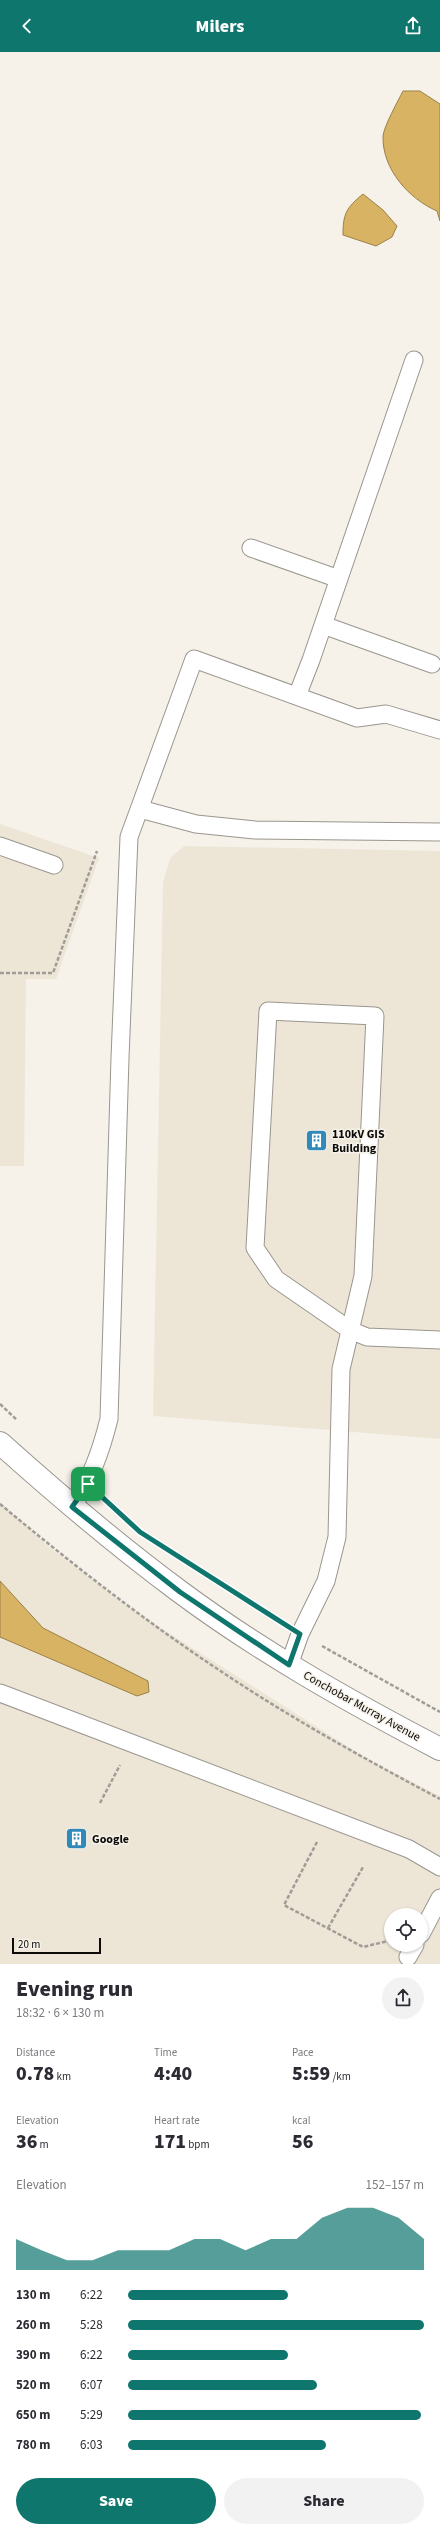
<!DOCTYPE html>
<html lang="en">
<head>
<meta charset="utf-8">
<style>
  :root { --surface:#fff; --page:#f2f2f3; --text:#2b2b33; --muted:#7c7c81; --accent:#0f766e }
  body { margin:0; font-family:"Source Sans 3",sans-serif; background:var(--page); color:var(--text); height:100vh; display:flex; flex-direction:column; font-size:15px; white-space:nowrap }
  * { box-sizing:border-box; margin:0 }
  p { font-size:13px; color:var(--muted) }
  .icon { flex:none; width:22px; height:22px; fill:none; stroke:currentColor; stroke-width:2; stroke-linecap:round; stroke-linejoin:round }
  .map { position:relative; height:1912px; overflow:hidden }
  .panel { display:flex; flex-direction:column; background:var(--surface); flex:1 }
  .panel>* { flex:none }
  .controls { position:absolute; left:384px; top:1856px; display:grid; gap:8px }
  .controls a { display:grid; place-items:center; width:44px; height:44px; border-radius:50%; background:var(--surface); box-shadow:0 1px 3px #0004; font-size:20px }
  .scale { position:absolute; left:12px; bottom:10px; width:89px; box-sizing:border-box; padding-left:4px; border:2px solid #0d0b09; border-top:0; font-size:11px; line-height:14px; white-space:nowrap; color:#0d0b09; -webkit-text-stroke:3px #f6f2ea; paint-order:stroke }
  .pin { position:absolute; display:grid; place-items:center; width:34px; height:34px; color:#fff; margin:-17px; border-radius:8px; box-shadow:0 2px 6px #0006 }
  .round { display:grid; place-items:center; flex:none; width:42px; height:42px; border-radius:21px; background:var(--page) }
  .overview { display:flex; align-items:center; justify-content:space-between; height:68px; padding:0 16px }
  h1 { font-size:22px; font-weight:800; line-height:30px }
  .stats { display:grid; grid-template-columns:repeat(3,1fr); gap:6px; height:68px; padding:4px 16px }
  .stats div { display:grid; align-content:center }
  .stats b { font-size:20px; font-weight:800 }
  .stats small { font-size:11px; font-weight:400 }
  .stats p { font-size:11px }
  .chart { height:112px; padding:8px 16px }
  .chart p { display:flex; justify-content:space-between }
  .chart svg { width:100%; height:72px; margin-top:4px; fill:var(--accent); opacity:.7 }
  .action { display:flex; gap:8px; margin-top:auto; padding:8px 16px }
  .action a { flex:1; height:46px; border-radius:24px; background:var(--accent); color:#fff; font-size:16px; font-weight:800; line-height:46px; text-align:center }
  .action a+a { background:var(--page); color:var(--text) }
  ul { padding:0 16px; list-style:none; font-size:13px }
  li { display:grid; grid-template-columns:64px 48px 1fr; align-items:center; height:30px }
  li i { height:10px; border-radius:5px; background:var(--accent) }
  header { display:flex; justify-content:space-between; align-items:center; height:52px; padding:0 16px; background:var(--accent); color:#fff; font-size:18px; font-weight:800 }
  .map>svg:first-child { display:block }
  .built { fill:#ede6d7; fill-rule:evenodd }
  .water { fill:#d8b363; stroke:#9b8148 }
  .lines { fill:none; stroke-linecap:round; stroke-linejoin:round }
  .service-casing { stroke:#9a968e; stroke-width:19 }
  .minor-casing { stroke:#9a968e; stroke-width:24 }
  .path { stroke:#a09d97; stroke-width:2.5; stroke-dasharray:4 2; stroke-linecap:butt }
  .service { stroke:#fff; stroke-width:17 }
  .minor { stroke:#fff; stroke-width:22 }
  .route-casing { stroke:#fff; stroke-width:8 }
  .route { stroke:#0f766e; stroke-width:5 }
  .labels { text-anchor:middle; stroke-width:3; stroke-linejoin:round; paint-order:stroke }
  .poi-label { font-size:12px; font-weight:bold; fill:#0d0b09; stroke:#f6f2ea; text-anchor:start }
  .street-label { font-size:12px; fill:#0d0b09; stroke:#f6f2ea }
</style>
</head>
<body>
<header><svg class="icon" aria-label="back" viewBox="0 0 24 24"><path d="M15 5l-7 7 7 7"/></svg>Milers<svg class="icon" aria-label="share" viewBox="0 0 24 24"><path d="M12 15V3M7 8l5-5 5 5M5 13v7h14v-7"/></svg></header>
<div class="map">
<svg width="440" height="1912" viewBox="0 0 440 1912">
  <rect width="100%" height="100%" fill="#f6f2ea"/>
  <path class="built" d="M0 772 99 806 56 927H26L24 1114H0Z
    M184 794 440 799V1387L153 1364 163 831 170 806Z
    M0 1450 49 1495 134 1559 369 1708 440 1744V1912H0ZM391 1863H421V1893H391Z"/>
  <path class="water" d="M403 39H420L440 52V169L437 159C409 147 382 117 383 84 384 74 398 49 403 39Z
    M363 142 383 158 397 174 392 185 376 194 343 183C343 162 346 156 363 142Z
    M0 1529 43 1576 148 1629 149 1640 137 1644 0 1585Z"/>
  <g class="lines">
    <defs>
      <path id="service" d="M251 496 339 527
        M323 573 432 612
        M297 644 311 608 414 308
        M140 757 196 772 255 778 440 780
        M0 794 54 813
        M72 1455C91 1427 101 1399 109 1367L120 1006 129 785 194 607 357 666 386 662 440 678
        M289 1613 300 1582 326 1529 337 1485 341 1317 363 1224 375 964 268 959 255 1196 276 1227 350 1278 367 1285 440 1288
        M0 1641 409 1797 440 1815
        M421 1882 440 1846
        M408 1905 415 1893"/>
      <path id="minor" d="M0 1391C58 1443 117 1493 179 1539 261 1600 350 1650 440 1697"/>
    </defs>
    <use href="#service" class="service-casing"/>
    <use href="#minor" class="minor-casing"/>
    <path class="path" d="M0 921H53L97 799
      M0 1352 17 1368
      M0 1452C72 1512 146 1570 225 1622 294 1668 367 1708 440 1747
      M191 1512 280 1569
      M322 1594 440 1660
      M100 1751 120 1713
      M317 1790 284 1853 363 1895 388 1889
      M328 1876 363 1815"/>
    <use href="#service" class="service"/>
    <use href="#minor" class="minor"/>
  </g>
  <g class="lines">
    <defs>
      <path id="route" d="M88 1432 140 1480 300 1582 289 1613 180 1540 72 1455Z"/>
    </defs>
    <use href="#route" class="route-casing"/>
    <use href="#route" class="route"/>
  </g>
  <defs>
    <symbol id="building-square" viewBox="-11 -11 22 22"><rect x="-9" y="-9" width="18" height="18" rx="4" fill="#3089b7" stroke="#f6f2ea"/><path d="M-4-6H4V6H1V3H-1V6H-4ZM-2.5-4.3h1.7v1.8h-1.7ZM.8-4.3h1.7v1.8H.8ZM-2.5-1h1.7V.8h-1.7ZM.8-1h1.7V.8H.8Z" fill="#fff"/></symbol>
  </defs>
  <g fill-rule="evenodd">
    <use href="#building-square" x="304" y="1076" width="25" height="25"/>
    <use href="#building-square" x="64" y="1774" width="25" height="25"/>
  </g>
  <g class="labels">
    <g class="poi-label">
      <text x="332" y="1086">110kV GIS<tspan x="332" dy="14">Building</tspan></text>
      <text x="92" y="1791">Google</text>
    </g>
    <g class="street-label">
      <text transform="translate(362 1654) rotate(29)" y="4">Conchobar Murray Avenue</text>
    </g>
  </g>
</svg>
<div class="controls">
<a><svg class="icon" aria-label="locate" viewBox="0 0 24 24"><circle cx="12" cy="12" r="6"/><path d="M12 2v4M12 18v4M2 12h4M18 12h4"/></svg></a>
</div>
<div class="scale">20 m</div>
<div class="pin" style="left:88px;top:1432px;background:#1e9e55"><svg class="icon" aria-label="arrive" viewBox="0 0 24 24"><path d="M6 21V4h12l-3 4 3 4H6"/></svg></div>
</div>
<section class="panel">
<div class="overview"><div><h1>Evening run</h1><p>18:32 · 6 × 130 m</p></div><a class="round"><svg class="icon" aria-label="share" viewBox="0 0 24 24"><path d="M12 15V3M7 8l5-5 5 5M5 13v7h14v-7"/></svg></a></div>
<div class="stats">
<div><p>Distance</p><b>0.78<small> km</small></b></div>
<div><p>Time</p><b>4:40</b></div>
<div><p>Pace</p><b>5:59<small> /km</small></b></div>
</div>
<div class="stats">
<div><p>Elevation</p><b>36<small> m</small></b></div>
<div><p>Heart rate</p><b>171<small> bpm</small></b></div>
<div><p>kcal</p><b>56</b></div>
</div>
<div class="chart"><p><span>Elevation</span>152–157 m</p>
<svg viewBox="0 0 160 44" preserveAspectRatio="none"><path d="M0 44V25L10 32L20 38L30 38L40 32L50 32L60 32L70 25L80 25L90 32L100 25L110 25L120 12L130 6L140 6L150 12L160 25V44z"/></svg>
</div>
<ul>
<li><b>130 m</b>6:22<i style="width:54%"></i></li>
<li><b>260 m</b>5:28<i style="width:100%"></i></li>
<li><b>390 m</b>6:22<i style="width:54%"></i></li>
<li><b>520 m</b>6:07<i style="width:64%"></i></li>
<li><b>650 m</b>5:29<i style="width:99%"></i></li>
<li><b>780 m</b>6:03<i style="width:67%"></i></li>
</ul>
<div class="action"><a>Save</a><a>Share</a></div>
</section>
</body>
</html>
